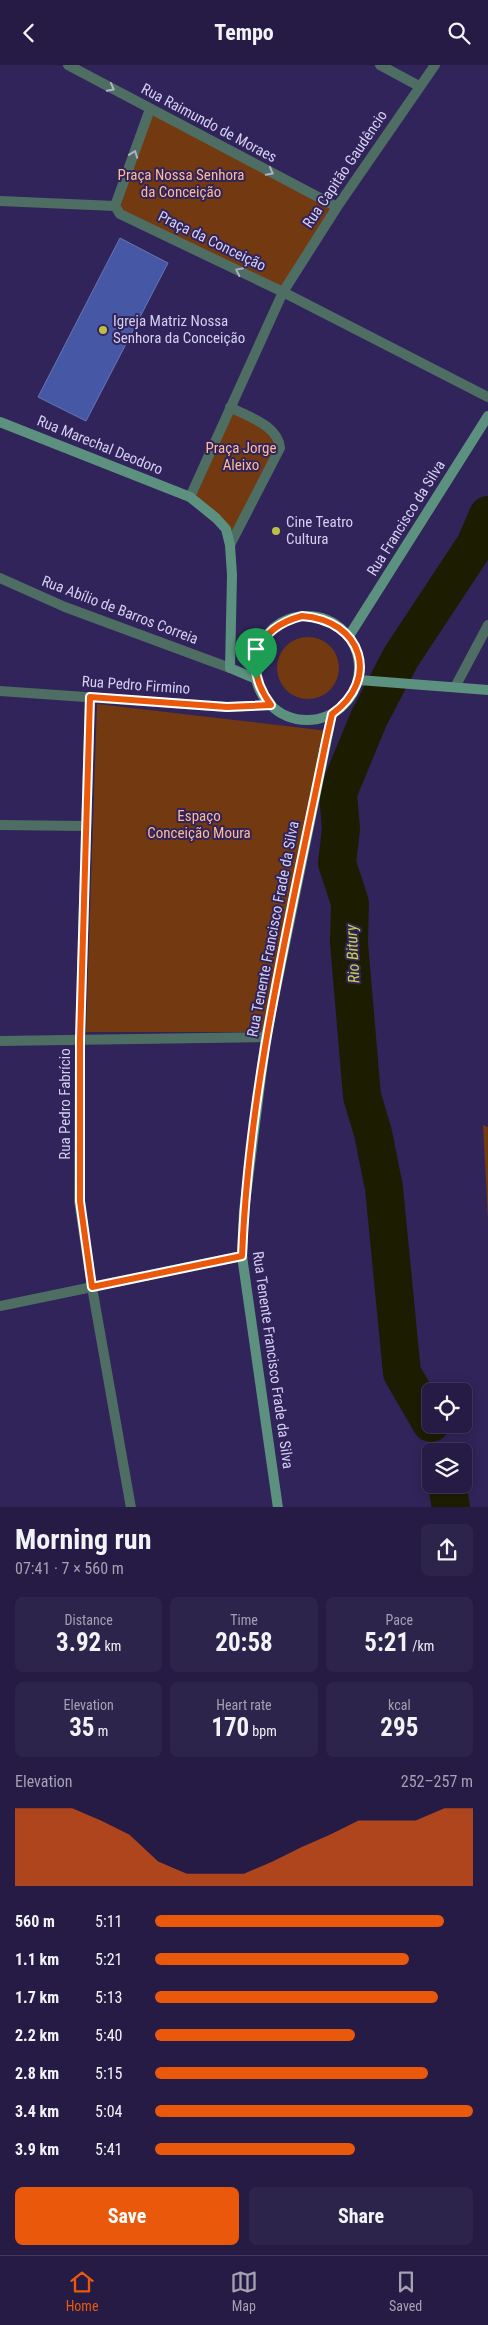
<!DOCTYPE html>
<html lang="en">
<head>
<meta charset="utf-8">
<style>
  :root { --surface:#251b44; --page:#2d244b; --text:#f1f3f6; --muted:#a3a1b2; --line:#42395d; --accent:#ea580c }
  body { margin:0; font-family:"Roboto Condensed",sans-serif; background:var(--page); color:var(--text); height:100vh; display:flex; flex-direction:column; font-size:19px; white-space:nowrap }
  * { box-sizing:border-box; margin:0 }
  p { font-size:16px; color:var(--muted) }
  .icon { flex:none; width:28px; height:28px; fill:none; stroke:currentColor; stroke-width:2; stroke-linecap:round; stroke-linejoin:round }
  .map { position:relative; height:1442px; overflow:hidden }
  .sheet { display:flex; flex-direction:column; background:var(--surface); flex:1 }
  .sheet>* { flex:none }
  .controls { position:absolute; left:422px; top:1318px; display:grid; gap:10px }
  .controls a { display:grid; place-items:center; width:50px; height:50px; border-radius:8px; background:var(--surface); box-shadow:0 2px 12px #0003,0 0 0 1px var(--line); font-size:25px }
  .pin { position:absolute; display:grid; place-items:center; width:42px; height:42px; color:#fff; margin:-51px -21px; border-radius:50% 50% 50% 0; rotate:-45deg; box-shadow:0 0 5px #0007 }
  .pin .icon { rotate:45deg }
  .round { display:grid; place-items:center; flex:none; width:52px; height:52px; border-radius:8px; background:var(--page) }
  .head { display:flex; align-items:center; justify-content:space-between; height:85px; padding:0 15px }
  h1 { font-size:28px; font-weight:700; line-height:38px }
  .metrics { display:grid; grid-template-columns:repeat(3,1fr); gap:8px; height:85px; padding:5px 15px }
  .metrics div { display:grid; align-content:center; border-radius:8px; background:var(--page); text-align:center }
  .metrics b { font-size:25px; font-weight:700 }
  .metrics small { font-size:14px; font-weight:400 }
  .metrics p { font-size:14px }
  .chart { height:140px; padding:10px 15px }
  .chart p { display:flex; justify-content:space-between }
  .chart svg { width:100%; height:90px; margin-top:5px; fill:var(--accent); opacity:.7 }
  .action { display:flex; gap:10px; margin-top:auto; padding:10px 15px }
  .action a { flex:1; height:58px; border-radius:8px; background:var(--accent); color:#fff; font-size:20px; font-weight:700; line-height:58px; text-align:center }
  .action a+a { background:var(--page); color:var(--text) }
  ul { padding:0 15px; list-style:none; font-size:16px }
  li { display:grid; grid-template-columns:80px 60px 1fr; align-items:center; height:38px }
  li i { height:12px; border-radius:6px; background:var(--accent) }
  header { display:flex; justify-content:space-between; align-items:center; height:65px; padding:0 15px; background:var(--surface); font-size:22px; font-weight:700 }
  .tab-bar { display:flex; justify-content:space-around; align-items:center; height:70px; border-top:1px solid var(--line); background:var(--surface); font-size:14px; color:var(--muted) }
  .tab-bar a { display:grid; justify-items:center; gap:2px }
  .tab-bar .current { color:var(--accent) }
  .map>svg:first-child { display:block }
  .green { fill:#733911 }
  .lines { fill:none; stroke-linecap:round; stroke-linejoin:round }
  .river { stroke:#1c1d00; stroke-width:38 }
  .building { fill:#4658a5; stroke:#6576b1 }
  .street { stroke:#4e6e63; stroke-width:10 }
  .secondary { stroke:#5c917f; stroke-width:10 }
  .oneway { stroke:#abb2c6 }
  .route-casing { stroke:#fff; stroke-width:10 }
  .route { stroke:#ea580c; stroke-width:6 }
  .poi-dot { fill:#bcbf44; stroke:#31245a; stroke-width:2 }
  .labels { text-anchor:middle; stroke-width:4; stroke-linejoin:round; paint-order:stroke }
  .street-label { font-size:15px; fill:#d3cff1; stroke:#31245a }
  .park-label { font-size:15px; fill:#fdba94; stroke:#31245a }
  .poi-label { font-size:15px; fill:#d3cff1; stroke:#31245a; text-anchor:start }
  .water-label { font-size:16px; font-style:italic; fill:#cbcf47; stroke:#31245a }
</style>
</head>
<body>
<header><svg class="icon" aria-label="back" viewBox="0 0 24 24"><path d="M15 5l-7 7 7 7"/></svg>Tempo<svg class="icon" aria-label="search" viewBox="0 0 24 24"><circle cx="10" cy="10" r="6"/><path d="M15 15l6 6"/></svg></header>
<div class="map">
<svg width="488" height="1443" viewBox="0 0 488 1443">
  <rect width="100%" height="100%" fill="#31245a"/>
  <path class="green" d="M150 44 337 142 283 225 119 146Z
    M230 342 279 373 230 480 226 464 190 432Z
    M277 603a31 31 0 1 1 62 0a31 31 0 1 1-62 0Z
    M97 639 328 666 262 967H86Z
    M483 1060 488 1062V1155Z"/>
  <g class="lines">
    <path class="river" d="M431 1358 402 1308 384 1123 373 1068 362 1031 349 878 350 838 337 798 341 764 338 728 369 653 401 592 475 480 488 450
      M447 1419 451 1443"/>
  </g>
  <path class="building" d="M120 173 168 198 86 356 38 332Z"/>
  <g class="lines">
    <path class="street" d="M68 0 337 142
      M380 0 419 21
      M150 44 115 141 120 149 283 227 488 332
      M0 136 115 141
      M190 432 283 227 337 142 435 0
      M230 480 280 383C278 360 248 352 230 342
      M0 513 65 542 230 603
      M455 622 488 560
      M0 626 227 642 271 640
      M90 632 80 974 79 1136 92 1222 131 1443
      M0 760 86 761
      M0 976 266 972
      M0 1241 242 1191"/>
    <path class="secondary" d="M0 357 190 432 216 453 226 464 230 480 232 510 230 603 256 614
      M255 603a52 52 0 1 1 104 0a52 52 0 1 1-104 0Z
      M349 571 488 351
      M359 615 488 625
      M278 1443 242 1191 244 1146 266 972 332 649"/>
  </g>
  <defs><path id="oneway-chevron" d="M-2-3.5L2.5 0L-2 3.5" fill="none" stroke-width="1.6" stroke-linecap="round" stroke-linejoin="round" transform="scale(1.25)"/></defs>
  <g class="oneway">
    <use href="#oneway-chevron" transform="translate(111 23) rotate(28)"/>
    <use href="#oneway-chevron" transform="translate(134 89) rotate(-70)"/>
    <use href="#oneway-chevron" transform="translate(270 107) rotate(28)"/>
    <use href="#oneway-chevron" transform="translate(239 206) rotate(-154)"/>
  </g>
  <g class="lines">
    <defs>
      <path id="route" d="M302 551C362 555 381 614 332 649L326 676C292 846 249 1017 242 1191L92 1222 80 1136V974L90 632 227 642 271 640C242 601 256 563 302 551Z"/>
    </defs>
    <use href="#route" class="route-casing"/>
    <use href="#route" class="route"/>
  </g>
  <g class="poi-dot">
    <circle cx="103" cy="265" r="5"/>
    <circle cx="276" cy="466" r="5"/>
  </g>
  <g class="labels">
    <g class="street-label">
      <text transform="translate(209 58) rotate(28)" y="5">Rua Raimundo de Moraes</text>
      <text transform="translate(345 104) rotate(-56)" y="5">Rua Capitão Gaudêncio</text>
      <text transform="translate(212 176) rotate(26)" y="5">Praça da Conceição</text>
      <text transform="translate(100 380) rotate(22)" y="5">Rua Marechal Deodoro</text>
      <text transform="translate(406 453) rotate(-58)" y="5">Rua Francisco da Silva</text>
      <text transform="translate(120 545) rotate(21)" y="5">Rua Abílio de Barros Correia</text>
      <text transform="translate(136 620) rotate(4)" y="5">Rua Pedro Firmino</text>
      <text transform="translate(273 864) rotate(-79)" y="5">Rua Tenente Francisco Frade da Silva</text>
      <text transform="translate(65 1039) rotate(-90)" y="5">Rua Pedro Fabrício</text>
      <text transform="translate(273 1295) rotate(82)" y="5">Rua Tenente Francisco Frade da Silva</text>
    </g>
    <g class="park-label">
      <text x="181" y="115">Praça Nossa Senhora<tspan x="181" dy="17">da Conceição</tspan></text>
      <text x="241" y="388">Praça Jorge<tspan x="241" dy="17">Aleixo</tspan></text>
      <text x="199" y="756">Espaço<tspan x="199" dy="17">Conceição Moura</tspan></text>
    </g>
    <g class="poi-label">
      <text x="113" y="261">Igreja Matriz Nossa<tspan x="113" dy="17">Senhora da Conceição</tspan></text>
      <text x="286" y="462">Cine Teatro<tspan x="286" dy="17">Cultura</tspan></text>
    </g>
    <g class="water-label">
      <text transform="translate(352 889) rotate(-93)" y="6">Rio Bitury</text>
    </g>
  </g>
</svg>
<div class="controls">
<a><svg class="icon" aria-label="locate" viewBox="0 0 24 24"><circle cx="12" cy="12" r="6"/><path d="M12 2v4M12 18v4M2 12h4M18 12h4"/></svg></a>
<a><svg class="icon" aria-label="layers" viewBox="0 0 24 24"><path d="M12 4l9 5-9 5-9-5zM3 14l9 5 9-5"/></svg></a>
</div>
<div class="pin" style="left:256px;top:614px;background:#1e9e55"><svg class="icon" aria-label="arrive" viewBox="0 0 24 24"><path d="M6 21V4h12l-3 4 3 4H6"/></svg></div>
</div>
<section class="sheet">
<div class="head"><div><h1>Morning run</h1><p>07:41 · 7 × 560 m</p></div><a class="round"><svg class="icon" aria-label="share" viewBox="0 0 24 24"><path d="M12 15V3M7 8l5-5 5 5M5 13v7h14v-7"/></svg></a></div>
<div class="metrics">
<div><p>Distance</p><b>3.92<small> km</small></b></div>
<div><p>Time</p><b>20:58</b></div>
<div><p>Pace</p><b>5:21<small> /km</small></b></div>
</div>
<div class="metrics">
<div><p>Elevation</p><b>35<small> m</small></b></div>
<div><p>Heart rate</p><b>170<small> bpm</small></b></div>
<div><p>kcal</p><b>295</b></div>
</div>
<div class="chart"><p><span>Elevation</span>252–257 m</p>
<svg viewBox="0 0 160 44" preserveAspectRatio="none"><path d="M0 44V6L10 6L20 6L30 12L40 19L50 32L60 38L70 38L80 38L90 32L100 25L110 19L120 12L130 12L140 12L150 6L160 6V44z"/></svg>
</div>
<ul>
<li><b>560 m</b>5:11<i style="width:91%"></i></li>
<li><b>1.1 km</b>5:21<i style="width:80%"></i></li>
<li><b>1.7 km</b>5:13<i style="width:89%"></i></li>
<li><b>2.2 km</b>5:40<i style="width:63%"></i></li>
<li><b>2.8 km</b>5:15<i style="width:86%"></i></li>
<li><b>3.4 km</b>5:04<i style="width:100%"></i></li>
<li><b>3.9 km</b>5:41<i style="width:63%"></i></li>
</ul>
<div class="action"><a>Save</a><a>Share</a></div>
</section>
<nav class="tab-bar">
<a class="current"><svg class="icon" aria-label="home" viewBox="0 0 24 24"><path d="M3 11l9-7 9 7M6 9v11h12V9"/></svg>Home</a>
<a><svg class="icon" aria-label="map" viewBox="0 0 24 24"><path d="M3 6l6-2 6 2 6-2v14l-6 2-6-2-6 2zM9 4v14M15 6v14"/></svg>Map</a>
<a><svg class="icon" aria-label="saved" viewBox="0 0 24 24"><path d="M7 4h10v16l-5-4-5 4z"/></svg>Saved</a>
</nav>
</body>
</html>
